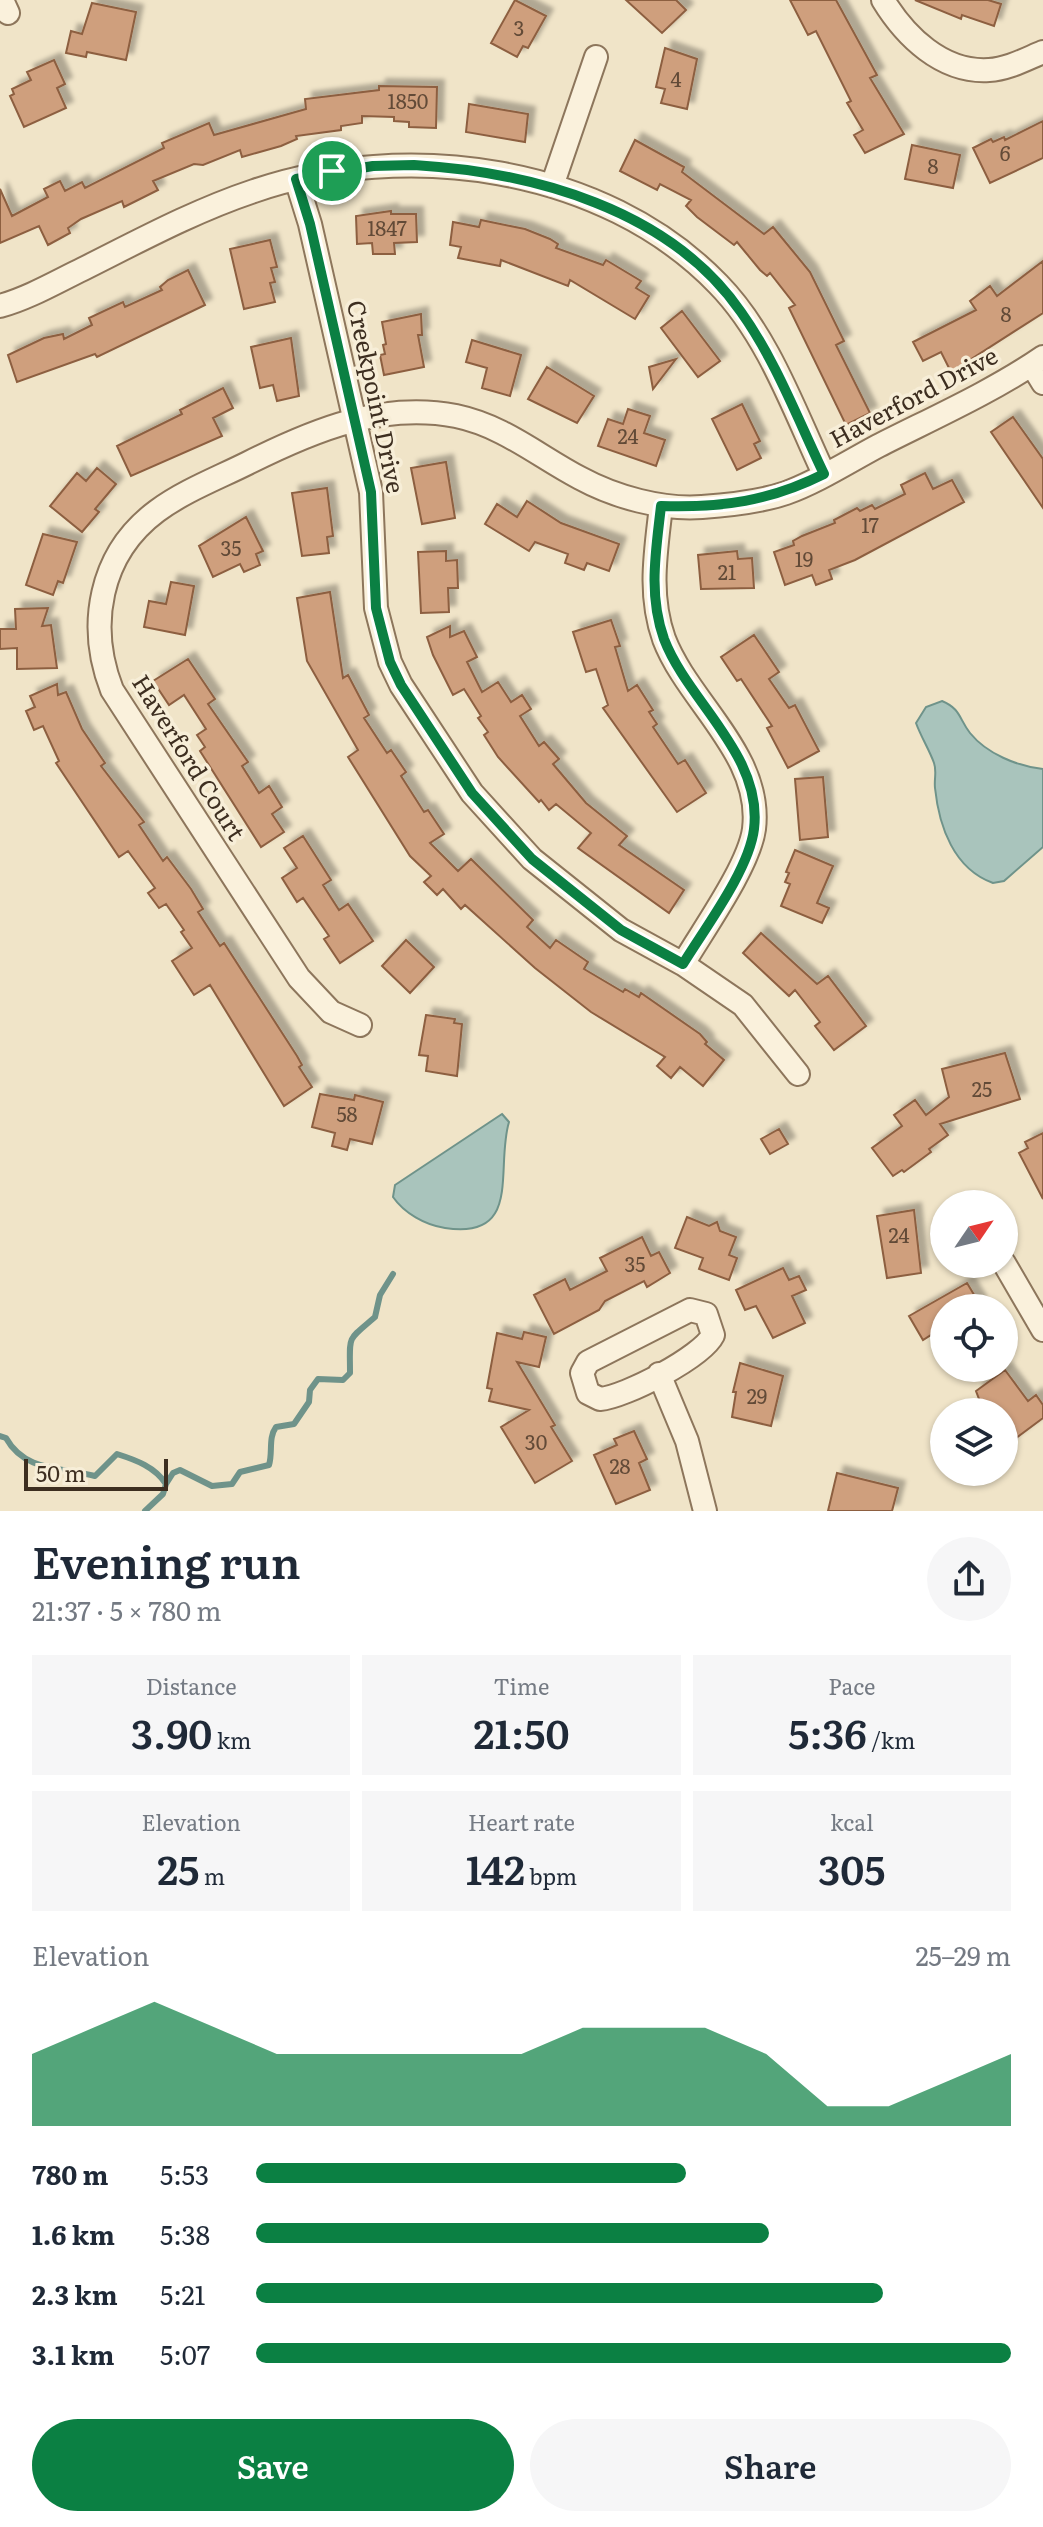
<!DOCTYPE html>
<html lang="en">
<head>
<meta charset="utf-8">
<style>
  :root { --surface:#fff; --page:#f6f6f7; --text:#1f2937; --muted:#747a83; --accent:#0b8043 }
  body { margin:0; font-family:Literata,serif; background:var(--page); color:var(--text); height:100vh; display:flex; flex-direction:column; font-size:30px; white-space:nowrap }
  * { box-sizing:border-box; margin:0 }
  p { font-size:26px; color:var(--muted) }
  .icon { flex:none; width:44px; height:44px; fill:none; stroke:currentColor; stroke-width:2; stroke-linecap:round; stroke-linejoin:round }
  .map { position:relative; height:1511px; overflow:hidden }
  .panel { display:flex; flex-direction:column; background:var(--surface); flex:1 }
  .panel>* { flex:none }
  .needle { width:52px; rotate:55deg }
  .buttons { position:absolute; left:930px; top:1190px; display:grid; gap:16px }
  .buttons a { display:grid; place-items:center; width:88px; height:88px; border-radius:50%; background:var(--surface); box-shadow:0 2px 6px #0004; font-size:40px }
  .scale { position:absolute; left:24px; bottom:20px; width:144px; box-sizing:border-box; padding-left:8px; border:4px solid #3d2e20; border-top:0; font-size:22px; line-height:28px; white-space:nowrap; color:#3d2e20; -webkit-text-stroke:6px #f7eed8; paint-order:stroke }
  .pin { position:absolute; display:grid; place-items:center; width:68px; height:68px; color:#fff; margin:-34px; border:4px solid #fff; border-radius:50%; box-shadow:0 2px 8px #0007 }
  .round { display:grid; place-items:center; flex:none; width:84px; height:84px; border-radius:42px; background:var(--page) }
  .headline { display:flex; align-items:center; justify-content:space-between; height:136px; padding:0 32px }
  h1 { font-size:44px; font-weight:600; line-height:60px }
  .figures { display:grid; grid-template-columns:repeat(3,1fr); gap:12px; height:136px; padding:8px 32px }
  .figures div { display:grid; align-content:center; border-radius:0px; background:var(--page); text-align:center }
  .figures b { font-size:40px; font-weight:600 }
  .figures small { font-size:22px; font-weight:400 }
  .figures p { font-size:22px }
  .chart { height:224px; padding:16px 32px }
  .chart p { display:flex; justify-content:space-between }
  .chart svg { width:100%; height:144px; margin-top:8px; fill:var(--accent); opacity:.7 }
  .primary-button { display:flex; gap:16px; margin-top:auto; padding:16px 32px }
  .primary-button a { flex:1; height:92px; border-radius:48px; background:var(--accent); color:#fff; font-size:32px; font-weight:600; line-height:92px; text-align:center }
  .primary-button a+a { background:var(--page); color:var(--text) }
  ul { padding:0 32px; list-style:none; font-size:26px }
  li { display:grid; grid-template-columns:128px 96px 1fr; align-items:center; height:60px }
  li i { height:20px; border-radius:10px; background:var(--accent) }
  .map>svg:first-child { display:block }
  .water { fill:#a9c4bc; stroke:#6f938a; stroke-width:2 }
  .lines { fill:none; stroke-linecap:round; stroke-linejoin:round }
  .stream { stroke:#6f938a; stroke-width:6 }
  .building { fill:#cf9f7d; stroke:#8d5f41; stroke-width:2; filter:url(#shadow) }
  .minor-casing { stroke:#8d765c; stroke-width:26 }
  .minor { stroke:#faf1dc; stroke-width:22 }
  .route-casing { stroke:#fff; stroke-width:16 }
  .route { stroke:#0b8043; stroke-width:10 }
  .labels { text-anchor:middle; stroke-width:7; stroke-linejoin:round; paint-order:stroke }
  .number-label { font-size:20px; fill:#624a37 }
  .street-label { font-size:24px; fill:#3d2e20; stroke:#f7eed8 }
</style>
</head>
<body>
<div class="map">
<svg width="1043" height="1511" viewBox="0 0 1043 1511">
  <defs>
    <filter id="shadow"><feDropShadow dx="7" dy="-7" stdDeviation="2" flood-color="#0004"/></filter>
  </defs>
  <rect width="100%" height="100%" fill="#f0e4c8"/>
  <path class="water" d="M942 701C961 709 959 719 970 733 987 754 1017 766 1043 769V847L1004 881 993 883C954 869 939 827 935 788 934 779 937 771 934 763 929 749 921 737 916 723L926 707Z
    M502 1114 509 1122C495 1168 523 1240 445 1228 425 1225 404 1213 393 1197L395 1185Z"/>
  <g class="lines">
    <path class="stream" d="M0 1436 6 1438C25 1472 61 1467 95 1476L117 1454C136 1460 155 1467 166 1484L163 1494 145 1511
      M166 1484 173 1473 180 1470 212 1486 232 1484 240 1472 269 1465C273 1452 268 1438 276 1427L294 1424 309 1402 310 1390 318 1379 343 1380 350 1373C350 1334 346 1342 375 1317L380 1295 393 1274"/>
  </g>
  <path class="building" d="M515 0 546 16 528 48 523 46 517 57 491 43Z
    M626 0H676L686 10 662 33Z
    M790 0H836L877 75 870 78 904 134 865 153 854 135 863 130 847 103 851 101 816 31 808 35Z
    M915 0H988L1001 4 994 26 962 15 961 19Z
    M92 3 136 12 126 60 87 52 86 57 66 53 71 31 82 34Z
    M665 48 697 59 687 109 661 103 665 89 656 87Z
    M54 60 65 84 57 88 66 108 24 127 10 96 14 94 12 89 31 80 27 72Z
    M379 86 437 87 436 128 409 127V122L394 121V117L362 116V123L341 126V130L296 136 297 139 281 146 242 157 240 150 203 165 194 164 153 181 158 190 124 207 122 201 81 219 68 228 70 233 48 245 39 226 0 243V189L12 216 48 197 44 189 60 181 65 191 82 182 85 188 164 148 162 143 209 123 214 135 306 109 305 99 379 90Z
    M469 104 528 114 525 142 466 132Z
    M1043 121V158L990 183 973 148 991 139 993 142 1004 137 1005 140Z
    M635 140 684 167 682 172 764 234 773 227 810 272 844 341 836 345 870 413 846 425 789 308 795 305 770 273 767 276 760 270 737 242 734 245 697 217 686 206 691 200 660 184 657 190 620 171Z
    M912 145 960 155 953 188 905 179Z
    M391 211V214H416L417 242 394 243 395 254H373L372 243 357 244 356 216Z
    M481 220 525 229 550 239 558 244 556 248 603 265 606 260 641 281 636 288 649 296 635 319 570 280 568 286 501 260 500 266 458 258 461 247 450 245 453 222 479 227Z
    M270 240 277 267 271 268 275 282 270 283 275 302 244 309 230 249Z
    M1043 261V313L951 372 941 352 923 361 913 342 976 310 970 301 990 286 997 296Z
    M188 270 205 305 97 357 95 354 17 382 8 355 44 338 63 334 64 339 92 325 89 318 123 302 125 307 162 290 160 287 168 280Z
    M682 311 720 361 698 377 661 328Z
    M421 314 422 335H418L424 367 384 375 380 355 385 354 383 345 386 344 382 322Z
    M291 338 299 396 277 401 273 385 260 388 251 347Z
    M472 340 521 355 510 396 482 388 487 368 466 362Z
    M676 359 653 389 649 367Z
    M547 367 594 396 577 423 528 399Z
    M223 388 233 408 213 418 222 436 131 476 117 446 182 414 180 410Z
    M742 404 760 441 754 444 761 458 737 470 712 419Z
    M628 409 650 416 644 433 665 440 656 466 598 446 608 419 623 424Z
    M1013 417 1043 459V508L991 432Z
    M446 462 455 518 422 524 411 468Z
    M97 468 116 484 95 509 99 512 82 532 50 506 77 473 86 481Z
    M925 473 933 489 952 480 964 502 855 560 829 570 832 579 816 585 812 575 785 585 774 552 794 545 793 541 802 536 835 523 834 520 857 508 860 511 872 505 875 509 905 494 901 485Z
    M327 488 333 536 327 537 329 553 302 556 292 493Z
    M527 501 561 523 619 544 609 571 587 563 584 570 565 563 568 554 535 542 529 551 485 524 497 504 517 517Z
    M246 517 263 551 256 554 260 565 244 572 240 564 213 577 199 546Z
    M43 534 77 542 63 583 58 581 53 595 26 585Z
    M446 551V561L457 560 458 588H448L449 612 421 613 418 552Z
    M737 551 738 559 752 558 754 588 701 589 698 555Z
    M171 582 194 586 185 635 144 627 149 601 166 604Z
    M330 592 343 678 348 675 369 715 364 718 387 753 391 750 406 772 401 776 424 812 428 810 444 834 430 843 458 871 471 859 533 920 527 927 550 948 556 940 588 962 584 969 623 992 625 989 639 997 641 993 700 1034 707 1042 705 1044 724 1060 703 1086 680 1067 671 1078 657 1066 665 1057 591 1012 535 968 465 905 461 909 443 889 437 895 424 882 431 876 410 856 348 757 358 750 307 661 297 598Z
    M48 608 42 626 51 625 57 668 17 669V648L0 649V629H16L15 609Z
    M611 620 620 646 615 647 628 691 637 685 653 710 649 712 657 724 653 727 678 764 685 760 706 793 677 812 603 708 608 705 596 669 586 672 573 632Z
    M450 626V637L464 631 477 657 467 662 482 692 498 682 511 702 522 695 531 709 520 716 539 746 544 742 559 759 553 764 586 803 627 836 619 845 684 890 669 913 578 848 591 833 556 804 549 810 541 800 539 802 498 757 484 735 488 732 478 718 481 716 464 689 453 695 433 655 427 637Z
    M754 635 779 672 769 679 789 708 795 705 819 751 788 768 767 728 772 726 741 679 737 681 721 657Z
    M188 659 215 699 208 704 248 762 242 766 259 793 269 786 282 807 272 814 284 832 261 847 200 751 205 747 197 735 206 729 184 695 169 705 153 681Z
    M57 684 58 695 66 692 82 729 105 763 101 766 144 822 139 825 163 861 167 857 191 889 203 909 198 912 220 946 224 943 297 1056 302 1065 299 1067 312 1087 284 1106 210 985 194 995 172 961 192 948 181 932 184 930 166 904 159 908 148 893 155 888 128 851 119 857 56 763 59 761 43 726 34 730 26 711 35 707 30 696Z
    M823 777 828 837 800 840 795 779Z
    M303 836 331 880 323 885 339 910 348 904 373 941 340 963 324 939 329 936 303 898 297 902 282 878 297 868 284 848Z
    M795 850 833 866 817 903 829 908 822 923 781 906 790 884 785 882 789 873 786 872Z
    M761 933 817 984 828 976 866 1026 834 1050 815 1026 820 1022 795 990 789 996 743 953Z
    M406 940 434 967 410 993 382 966Z
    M426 1015 455 1019 454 1023 462 1024 457 1076 426 1071 428 1056 419 1055Z
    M1005 1053 1020 1099 940 1124 948 1135 929 1149 931 1152 904 1172 902 1170 893 1176 872 1148 902 1126 894 1115 915 1100 926 1115 949 1097 942 1069Z
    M320 1094 354 1100 355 1095 383 1102 372 1144 350 1139 347 1150 332 1146 335 1133 312 1127Z
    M779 1129 788 1144 770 1154 761 1139Z
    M1043 1133V1199L1019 1153 1028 1148 1025 1142Z
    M914 1210 921 1273 887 1278 877 1216Z
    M687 1217 709 1226 717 1222 720 1231 736 1237 729 1255 737 1258 729 1280 699 1269 703 1258 675 1248Z
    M642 1237 651 1256 659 1252 670 1273 647 1287 644 1281 605 1301 599 1310 554 1334 534 1295 565 1279 570 1290 607 1271 600 1258Z
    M783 1268 789 1280 799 1276 806 1290 792 1296 805 1323 773 1338 756 1306 745 1310 736 1290Z
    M967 1283 979 1303 970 1308H944V1358L931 1335 923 1340 909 1316Z
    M524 1332 546 1337 539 1367 517 1362 555 1425 551 1427 572 1461 535 1483 501 1427 529 1410 489 1401 492 1389 487 1388 497 1333 522 1339Z
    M740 1363 783 1376 771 1426 732 1417 736 1392H733Z
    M1005 1370 1028 1401 1036 1395 1043 1405V1418L1004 1447V1412H984L976 1391Z
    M634 1431 647 1459 639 1463 650 1490 616 1504 594 1455 617 1445 614 1439Z
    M837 1473 898 1488 892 1511H828Z"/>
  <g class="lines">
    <defs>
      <path id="minor" d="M2 0 8 13
        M883 0C905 36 942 73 989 70 1008 69 1026 59 1043 52
        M296 179 310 224 371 492 376 608 390 662 401 685 472 793 532 859 621 930 683 964 743 1005 798 1074
        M552 186 596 57
        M0 306C29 298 56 282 83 269 139 241 194 211 254 191 405 139 603 165 718 284 768 335 794 410 824 474
        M1032 365 1043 383
        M661 506C656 551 648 594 664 639 688 702 763 755 754 829 749 866 703 930 683 964
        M360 1025 331 1012 299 978 112 690C87 626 99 554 157 511 184 491 218 478 248 463 314 430 381 402 456 416 504 426 538 456 580 478 615 497 662 510 702 507 730 505 760 502 786 493 817 482 848 462 878 446 933 418 992 392 1043 357
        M1004 1263 1043 1330
        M690 1310 706 1314 713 1335C702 1357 625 1397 600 1399L588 1393 582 1373 588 1362Z
        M659 1374 687 1441 705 1511"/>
    </defs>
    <use href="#minor" class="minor-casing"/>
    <use href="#minor" class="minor"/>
  </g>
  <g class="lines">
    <defs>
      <path id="route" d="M414 165C532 172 670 209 741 312 776 361 798 420 824 474 770 501 722 508 661 506 656 551 648 594 664 639 688 702 763 755 754 829 749 870 705 928 683 964L621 930 532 859 472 793 401 685 390 662 376 608 371 492 310 224 296 179 373 166Z"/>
    </defs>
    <use href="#route" class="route-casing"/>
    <use href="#route" class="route"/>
  </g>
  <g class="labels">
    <g class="number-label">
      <text x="519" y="36">3</text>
      <text x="676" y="87">4</text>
      <text x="408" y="109">1850</text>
      <text x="1005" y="161">6</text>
      <text x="933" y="174">8</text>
      <text x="387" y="236">1847</text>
      <text x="1006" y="322">8</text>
      <text x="628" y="444">24</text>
      <text x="870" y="533">17</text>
      <text x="231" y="556">35</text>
      <text x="804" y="567">19</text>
      <text x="727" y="580">21</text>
      <text x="982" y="1097">25</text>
      <text x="347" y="1122">58</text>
      <text x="899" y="1243">24</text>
      <text x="635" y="1272">35</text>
      <text x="757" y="1404">29</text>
      <text x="536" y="1450">30</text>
      <text x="620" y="1474">28</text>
    </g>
    <g class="street-label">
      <text transform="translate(375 397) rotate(78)" y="8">Creekpoint Drive</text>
      <text transform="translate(914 398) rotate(-28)" y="8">Haverford Drive</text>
      <text transform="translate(188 758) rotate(58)" y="8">Haverford Court</text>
    </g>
  </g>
</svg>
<div class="buttons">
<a><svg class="needle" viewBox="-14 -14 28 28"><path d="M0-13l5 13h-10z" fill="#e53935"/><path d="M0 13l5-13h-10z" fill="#747a83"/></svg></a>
<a><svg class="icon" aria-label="locate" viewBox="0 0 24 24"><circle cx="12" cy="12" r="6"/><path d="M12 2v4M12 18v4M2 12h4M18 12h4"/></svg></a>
<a><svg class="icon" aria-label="layers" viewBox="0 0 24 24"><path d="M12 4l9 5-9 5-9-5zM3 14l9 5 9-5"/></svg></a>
</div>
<div class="scale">50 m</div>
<div class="pin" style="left:332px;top:171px;background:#1e9e55"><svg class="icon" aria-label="arrive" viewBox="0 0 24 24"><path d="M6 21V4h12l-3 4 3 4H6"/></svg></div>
</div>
<section class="panel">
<div class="headline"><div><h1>Evening run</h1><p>21:37 · 5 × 780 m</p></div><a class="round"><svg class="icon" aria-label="share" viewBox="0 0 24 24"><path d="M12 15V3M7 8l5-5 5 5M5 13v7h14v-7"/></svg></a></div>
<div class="figures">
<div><p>Distance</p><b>3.90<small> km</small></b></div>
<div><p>Time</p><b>21:50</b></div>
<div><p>Pace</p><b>5:36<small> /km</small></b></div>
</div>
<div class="figures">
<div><p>Elevation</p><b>25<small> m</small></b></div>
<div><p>Heart rate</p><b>142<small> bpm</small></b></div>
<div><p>kcal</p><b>305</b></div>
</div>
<div class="chart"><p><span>Elevation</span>25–29 m</p>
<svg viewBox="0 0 160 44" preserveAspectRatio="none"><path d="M0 44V22L10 14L20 6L30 14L40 22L50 22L60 22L70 22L80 22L90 14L100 14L110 14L120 22L130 38L140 38L150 30L160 22V44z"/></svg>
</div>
<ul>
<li><b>780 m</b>5:53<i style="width:57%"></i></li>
<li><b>1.6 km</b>5:38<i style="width:68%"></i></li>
<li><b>2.3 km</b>5:21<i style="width:83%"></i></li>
<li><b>3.1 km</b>5:07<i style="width:100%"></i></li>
</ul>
<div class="primary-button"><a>Save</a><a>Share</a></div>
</section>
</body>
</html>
